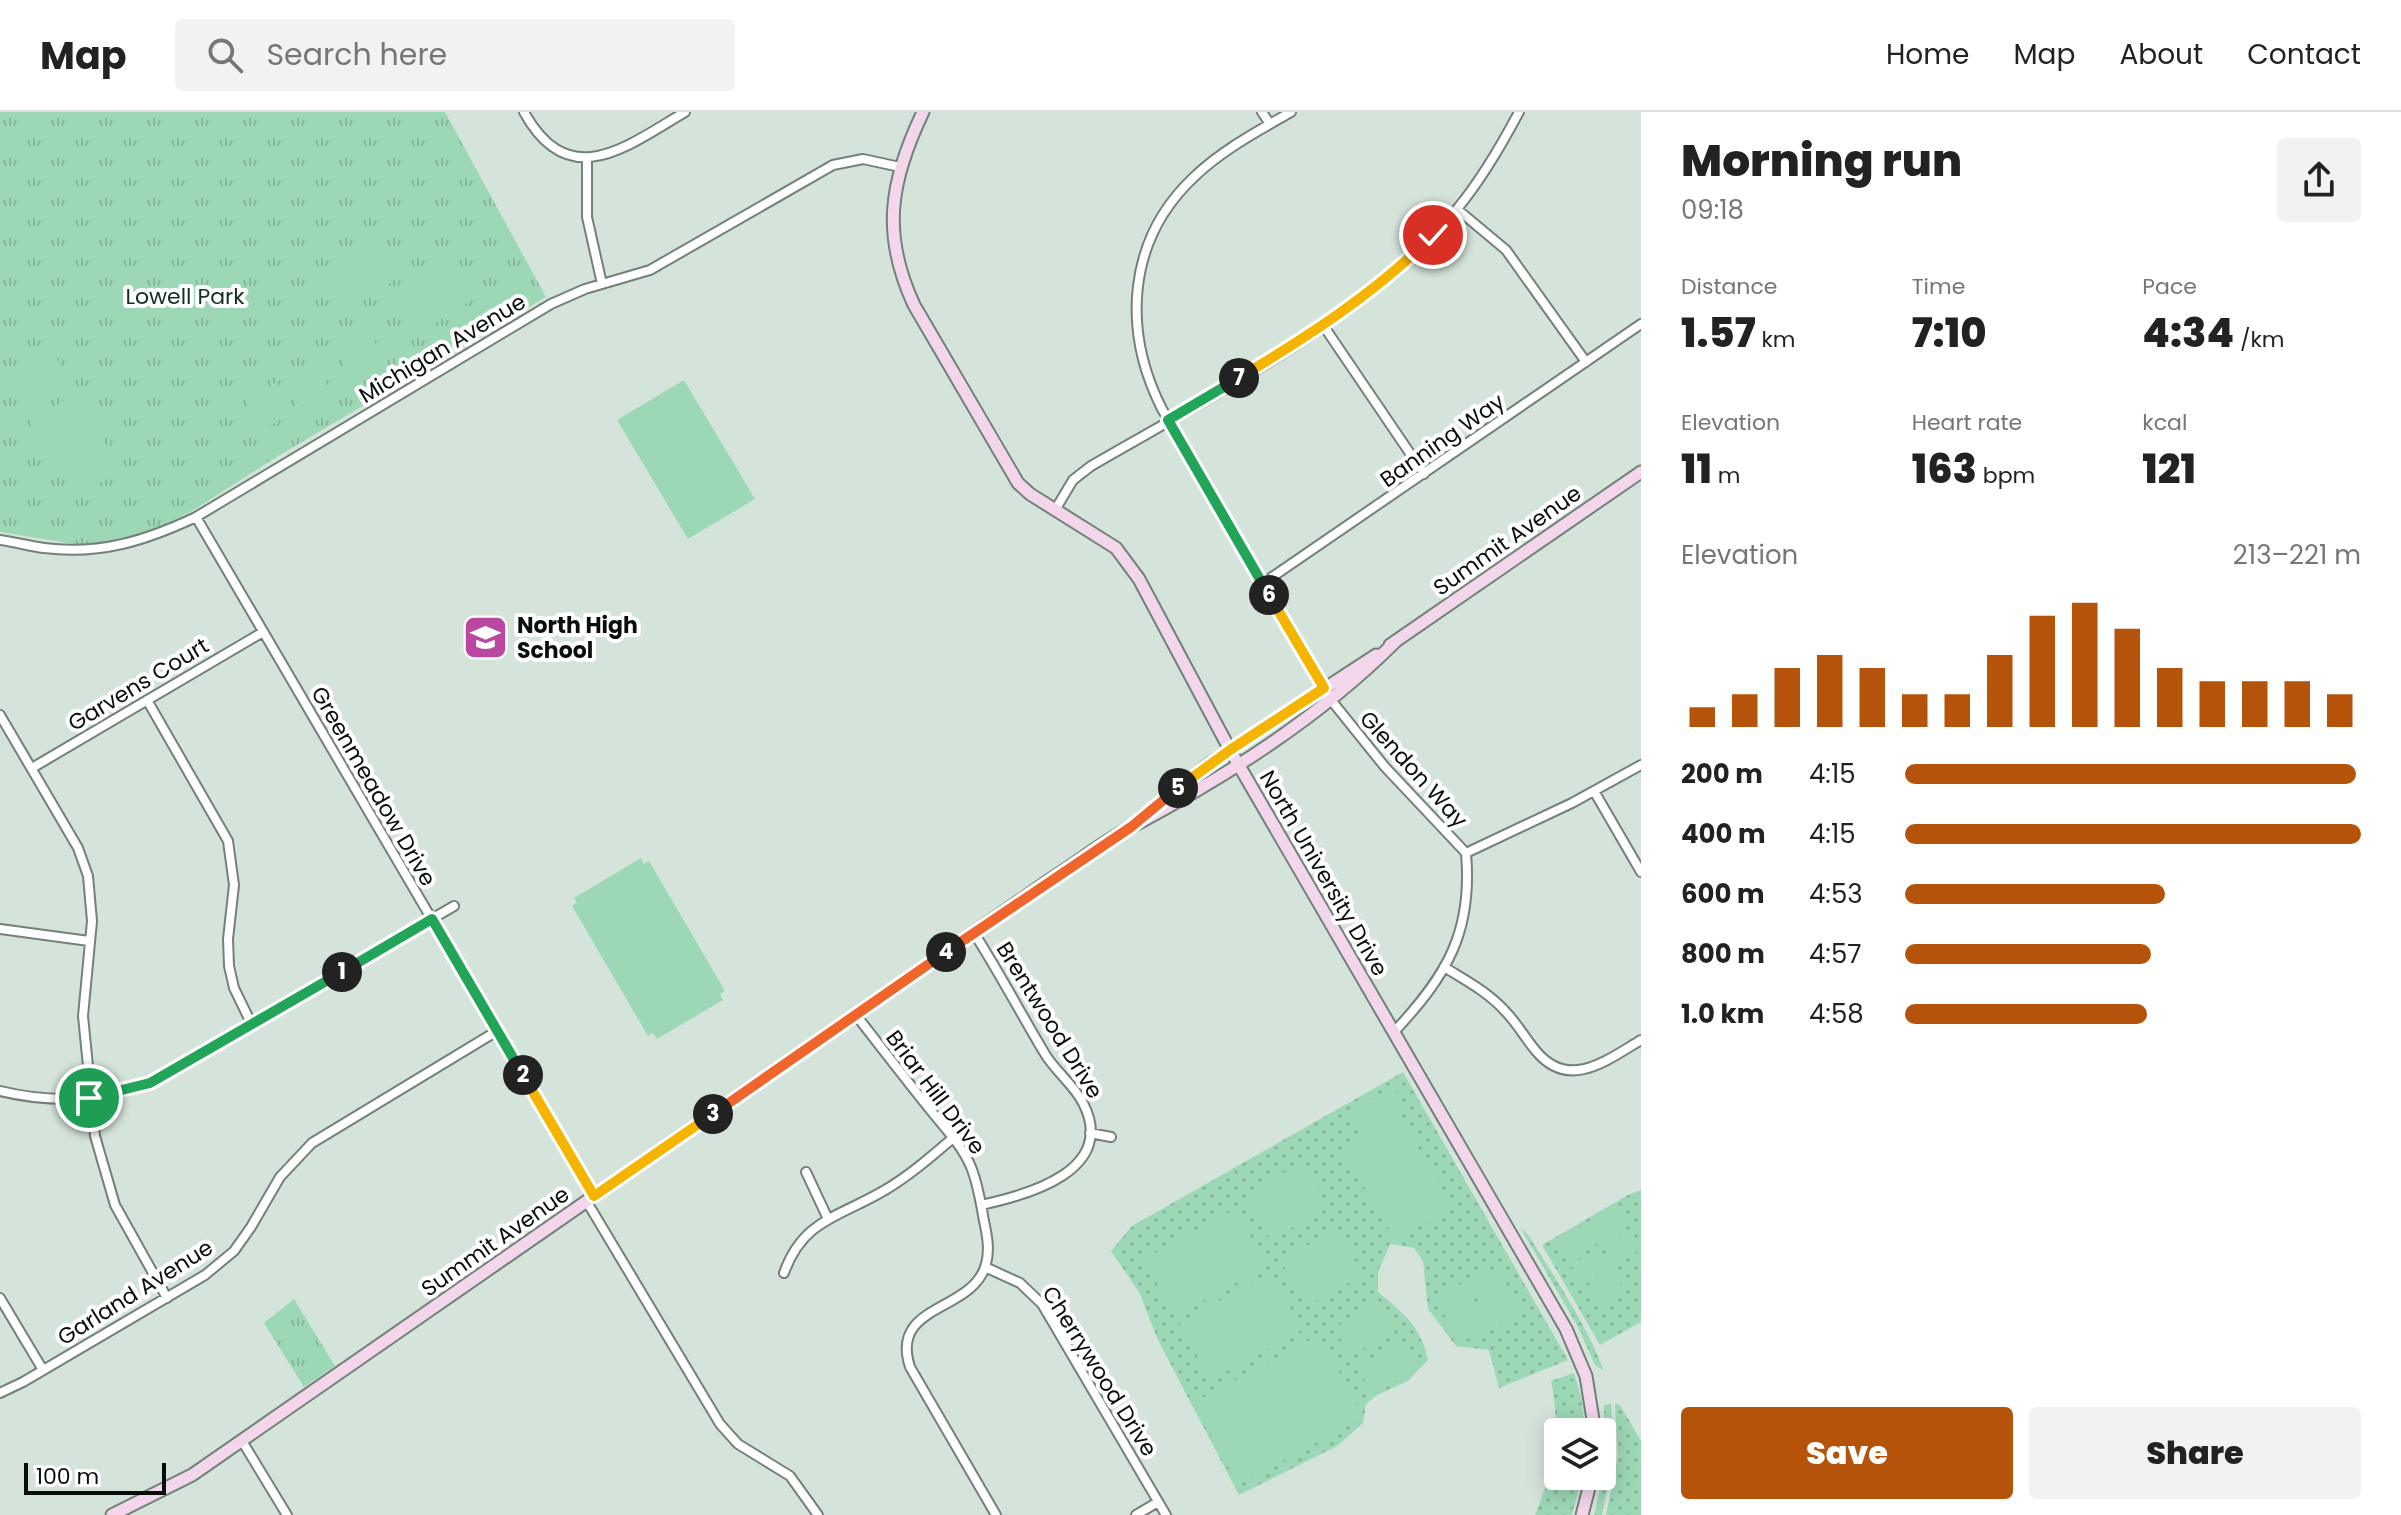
<!DOCTYPE html>
<html lang="en">
<head>
<meta charset="utf-8">
<style>
  :root { --surface:#fff; --page:#f2f2f2; --text:#222; --muted:#767676; --line:#e0e0e0; --accent:#b45309 }
  body { margin:0; font-family:Poppins,sans-serif; background:var(--page); color:var(--text); height:100vh; display:flex; flex-direction:column; font-size:30px; white-space:nowrap }
  * { box-sizing:border-box; margin:0 }
  p { font-size:26px; color:var(--muted) }
  .icon { flex:none; width:44px; height:44px; fill:none; stroke:currentColor; stroke-width:2; stroke-linecap:round; stroke-linejoin:round }
  .map { position:relative; flex:1; overflow:hidden }
  .details { display:flex; flex-direction:column; background:var(--surface); width:760px }
  .details>* { flex:none }
  .controls { position:absolute; left:1544px; top:1306px; display:grid; gap:16px }
  .controls a { display:grid; place-items:center; width:72px; height:72px; border-radius:8px; background:var(--surface); box-shadow:0 4px 20px #0003; font-size:40px }
  .scale { position:absolute; left:24px; bottom:20px; width:142px; box-sizing:border-box; padding-left:8px; border:4px solid #090e0b; border-top:0; font-size:22px; line-height:28px; white-space:nowrap; color:#090e0b; -webkit-text-stroke:6px #fff; paint-order:stroke }
  .pin { position:absolute; display:grid; place-items:center; width:68px; height:68px; color:#fff; margin:-34px; border:4px solid #fff; border-radius:50%; box-shadow:0 2px 8px #0007 }
  .km { position:absolute; width:40px; height:40px; margin:-20px; border-radius:50%; background:#222; color:#fff; font-size:22px; line-height:40px; text-align:center }
  .round { display:grid; place-items:center; flex:none; width:84px; height:84px; border-radius:8px; background:var(--page) }
  .overview { display:flex; align-items:center; justify-content:space-between; height:136px; padding:0 40px }
  h1 { font-size:44px; font-weight:800; line-height:60px }
  .figures { display:grid; grid-template-columns:repeat(3,1fr); gap:12px; height:136px; padding:8px 40px }
  .figures div { display:grid; align-content:center }
  .figures b { font-size:40px; font-weight:800 }
  .figures small { font-size:22px; font-weight:400 }
  .figures p { font-size:22px }
  .chart { height:224px; padding:16px 40px }
  .chart p { display:flex; justify-content:space-between }
  .chart svg { width:100%; height:144px; margin-top:8px; stroke:var(--accent); stroke-width:6 }
  .button { display:flex; gap:16px; margin-top:auto; padding:16px 40px }
  .button a { flex:1; height:92px; border-radius:8px; background:var(--accent); color:#fff; font-size:32px; font-weight:800; line-height:92px; text-align:center }
  .button a+a { background:var(--page); color:var(--text) }
  ul { padding:0 40px; list-style:none; font-size:26px }
  li { display:grid; grid-template-columns:128px 96px 1fr; align-items:center; height:60px }
  li i { height:20px; border-radius:10px; background:var(--accent) }
  header { display:flex; align-items:center; gap:48px; box-sizing:border-box; height:112px; padding:0 40px; background:var(--surface); border-bottom:2px solid var(--line) }
  header strong { font-size:38px }
  nav { display:flex; gap:44px; margin-inline-start:auto; font-size:28px }
  .search { width:560px; height:72px; background:var(--page); display:flex; align-items:center; gap:20px; box-sizing:border-box; padding:0 28px; border-radius:8px; color:var(--muted); font-size:30px }
  main { display:flex; flex:1; min-height:0 }
  .map>svg:first-child { display:block }
  .grass { fill:url(#grass-dots) }
  .park { fill:url(#park-tufts) }
  .garden { fill:#9dd8b6 }
  .lines { fill:none; stroke-linecap:round; stroke-linejoin:round }
  .street-casing { stroke:#738178; stroke-width:12 }
  .secondary-casing { stroke:#738178; stroke-width:15 }
  .street { stroke:#fff; stroke-width:8 }
  .secondary { stroke:#f3d6eb; stroke-width:11 }
  .split-1-casing { stroke:#fff; stroke-width:16 }
  .split-2-casing { stroke:#fff; stroke-width:16 }
  .split-3-casing { stroke:#fff; stroke-width:16 }
  .split-4-casing { stroke:#fff; stroke-width:16 }
  .split-5-casing { stroke:#fff; stroke-width:16 }
  .split-6-casing { stroke:#fff; stroke-width:16 }
  .split-7-casing { stroke:#fff; stroke-width:16 }
  .split-8-casing { stroke:#fff; stroke-width:16 }
  .split-1 { stroke:#22a559; stroke-width:10 }
  .split-2 { stroke:#22a559; stroke-width:10 }
  .split-3 { stroke:#f5b400; stroke-width:10 }
  .split-4 { stroke:#f0652b; stroke-width:10 }
  .split-5 { stroke:#f0652b; stroke-width:10 }
  .split-6 { stroke:#f5b400; stroke-width:10 }
  .split-7 { stroke:#22a559; stroke-width:10 }
  .split-8 { stroke:#f5b400; stroke-width:10 }
  .labels { text-anchor:middle; stroke-width:8; stroke-linejoin:round; paint-order:stroke }
  .park-label { font-size:22px; fill:#113020; stroke:#fff }
  .street-label { font-size:22px; fill:#090e0b; stroke:#fff }
  .poi-label { font-size:22px; font-weight:bold; fill:#090e0b; stroke:#fff; text-anchor:start }
</style>
</head>
<body>
<header>
<strong>Map</strong>
<div class="search"><svg class="icon" aria-label="search" viewBox="0 0 24 24"><circle cx="10" cy="10" r="6"/><path d="M15 15l6 6"/></svg>Search here</div>
<nav><a>Home</a><a>Map</a><a>About</a><a>Contact</a></nav>
</header>
<main>
<div class="map">
<svg width="1641" height="1403" viewBox="0 0 1641 1403">
  <defs>
    <pattern id="grass-dots" width="8" height="8" patternUnits="userSpaceOnUse" patternTransform="scale(2)"><rect width="8" height="8" fill="#9dd8b6"/><path d="M2 2h.1M6 6h.1" fill="none" stroke="#86b89b" stroke-width="1.8" stroke-linecap="round"/></pattern>
    <pattern id="park-tufts" width="24" height="20" patternUnits="userSpaceOnUse" patternTransform="scale(2)"><rect width="24" height="20" fill="#9dd8b6"/><path d="M3 7l-1-3M5 7V3M7 7l1-3M15 17l-1-3M17 17v-4M19 17l1-3" fill="none" stroke="#86b89b"/></pattern>
  </defs>
  <rect width="100%" height="100%" fill="#d5e4db"/>
  <path class="grass" d="M1403 960 1568 1248 1499 1276 1489 1238 1456 1234 1428 1197 1423 1149 1414 1136 1390 1132 1378 1160V1180C1404 1202 1421 1214 1428 1248L1408 1269 1377 1283 1366 1292 1363 1311 1337 1334 1239 1383 1158 1228 1139 1180 1111 1139 1132 1114Z
    M1641 1078V1210L1600 1233 1542 1133 1628 1083Z
    M1520 1115 1529 1124C1556 1168 1586 1211 1604 1259L1595 1253 1578 1215Z
    M1574 1261 1582 1288 1585 1320H1558V1364H1582L1572 1403H1535C1553 1360 1561 1314 1551 1269Z
    M1611 1292 1614 1341 1602 1403H1594L1605 1356 1604 1293Z
    M1615 1292 1620 1293 1641 1329V1403H1606L1618 1344Z"/>
  <path class="park" d="M0 0H445L546 185 275 346 192 399 148 421 112 430 80 433 0 420Z
    M294 1187 335 1254 304 1275 264 1211Z"/>
  <path class="garden" d="M381 122 405 162 344 198 320 159Z
    M450 147 474 187 413 224 389 184Z
    M384 206 401 234 387 243 370 214Z
    M366 216 383 245 369 253 352 225Z
    M348 227 365 256 351 264 334 235Z
    M52 238 72 273 26 299 6 265Z
    M330 238 347 267 334 275 316 246Z
    M312 249 329 277 316 286 298 257Z
    M294 259 312 288 298 296 281 267Z
    M684 268 755 387 688 427 617 308Z
    M276 270 294 299 280 307 263 278Z
    M259 281 276 310 262 318 245 289Z
    M76 282 96 317 50 343 30 308Z
    M101 324 121 359 75 385 55 351Z
    M641 746 644 752 649 749 725 879 720 882 723 888 657 927 653 921 648 924 572 794 577 791 574 786Z
    M1394 975 1408 1000 1400 1004 1453 1095 1395 1128 1342 1038 1363 1024 1349 999Z
    M1303 1050 1328 1096 1270 1128 1245 1082Z
    M1618 1093 1630 1113 1601 1130 1589 1110Z
    M1235 1097 1267 1154 1175 1204 1144 1147Z
    M1586 1112 1598 1131 1569 1149 1558 1129Z
    M1631 1116 1641 1137 1614 1153 1603 1134Z
    M1338 1117 1363 1163 1306 1194 1280 1148Z
    M1599 1136 1611 1156 1582 1173 1571 1153Z
    M1497 1155 1522 1201 1494 1216 1469 1170Z
    M1613 1158 1624 1178 1596 1195 1584 1175Z
    M1271 1160 1302 1218 1211 1268 1179 1211Z
    M1464 1170 1489 1215 1460 1231 1435 1186Z
    M1379 1191 1395 1219 1350 1244 1334 1216Z
    M1319 1223 1364 1305 1238 1373 1193 1291Z
    M1402 1229 1417 1257 1372 1282 1357 1254Z"/>
  <g class="lines">
    <defs>
      <path id="street" d="M524 0C569 82 627 34 685 0
        M1262 0 1270 12
        M1291 0C1258 19 1222 38 1194 65 1127 128 1122 218 1162 297L1324 576
        M587 47V105L602 172
        M1457 97 1506 138 1586 250
        M1323 213 1424 362
        M1055 398 1073 368 1091 354C1215 282 1364 207 1457 97 1482 67 1501 34 1519 0
        M196 405 594 1084
        M0 428C15 430 29 434 44 436 100 443 145 429 196 405L551 192 585 177 650 158 833 53 863 47 900 55
        M1262 472 1641 212
        M147 588 228 729 234 773 228 827 229 854 234 876 252 913
        M1331 588 1385 655 1466 741C1473 820 1447 863 1394 920
        M0 603 78 736 88 764 92 809 83 904 95 1024 115 1093 167 1186
        M32 656 263 520
        M1594 679 1641 760
        M1466 741 1572 691 1641 653
        M0 817 89 829
        M974 821C999 860 1021 902 1045 942 1056 960 1074 973 1083 991 1118 1058 1028 1083 981 1093
        M1444 855C1465 868 1488 880 1505 899 1517 911 1525 926 1536 939 1569 979 1607 948 1641 928
        M856 903C880 934 904 965 928 995 943 1014 962 1033 971 1055 978 1072 981 1092 984 1109 987 1123 990 1138 986 1152 973 1201 889 1191 910 1255L996 1403
        M0 979C50 991 101 990 150 971L454 794
        M1090 1021 1111 1025
        M806 1060 828 1107
        M587 1090 720 1312 738 1332 790 1364 818 1403
        M985 1155 1020 1171 1042 1192 1166 1403
        M784 1161C803 1107 840 1105 885 1078 909 1064 932 1044 953 1026
        M0 1186 43 1258
        M0 1281 23 1270 205 1163 234 1139 251 1115 280 1065 312 1031 497 919
        M242 1329 287 1403
        M1136 1403 1158 1390"/>
      <path id="secondary" d="M923 0C890 69 881 122 914 193L1018 371 1030 382 1116 436 1139 467 1230 638 1566 1217 1586 1264 1595 1320
        M1390 533 1641 360
        M1141 706 1209 652 1376 543
        M112 1403 192 1363 1051 767C1078 750 1104 729 1133 714 1227 664 1320 605 1396 529
        M1582 1403 1592 1364"/>
    </defs>
    <use href="#street" class="street-casing"/>
    <use href="#secondary" class="secondary-casing"/>
    <use href="#street" class="street"/>
    <use href="#secondary" class="secondary"/>
  </g>
  <g class="lines">
    <defs>
      <path id="split-1" d="M89 986 150 971 342 860"/>
      <path id="split-2" d="M342 860 432 807 523 963"/>
      <path id="split-3" d="M523 963 594 1084 713 1002"/>
      <path id="split-4" d="M713 1002 946 840"/>
      <path id="split-5" d="M946 840 1131 715 1178 676"/>
      <path id="split-6" d="M1178 676 1230 638 1324 576 1269 483"/>
      <path id="split-7" d="M1239 266 1168 308 1269 483"/>
      <path id="split-8" d="M1239 266C1308 224 1376 181 1433 123"/>
    </defs>
    <use href="#split-1" class="split-1-casing"/>
    <use href="#split-2" class="split-2-casing"/>
    <use href="#split-3" class="split-3-casing"/>
    <use href="#split-4" class="split-4-casing"/>
    <use href="#split-5" class="split-5-casing"/>
    <use href="#split-6" class="split-6-casing"/>
    <use href="#split-7" class="split-7-casing"/>
    <use href="#split-8" class="split-8-casing"/>
    <use href="#split-1" class="split-1"/>
    <use href="#split-2" class="split-2"/>
    <use href="#split-3" class="split-3"/>
    <use href="#split-4" class="split-4"/>
    <use href="#split-5" class="split-5"/>
    <use href="#split-6" class="split-6"/>
    <use href="#split-7" class="split-7"/>
    <use href="#split-8" class="split-8"/>
  </g>
  <defs>
    <symbol id="school-square" viewBox="-11 -11 22 22"><rect x="-9" y="-9" width="18" height="18" rx="4" fill="#ba47a0" stroke="#fff"/><path d="M0-5L7-2L0 1L-7-2ZM-4 1L0 2.5L4 1V4Q0 6-4 4Z" fill="#fff"/></symbol>
  </defs>
  <g fill-rule="evenodd">
    <use href="#school-square" x="460" y="500" width="51" height="51"/>
  </g>
  <g class="labels">
    <g class="park-label">
      <text x="185" y="192">Lowell Park</text>
    </g>
    <g class="street-label">
      <text transform="translate(442 236) rotate(-31)" y="8">Michigan Avenue</text>
      <text transform="translate(1442 328) rotate(-35)" y="8">Banning Way</text>
      <text transform="translate(1507 428) rotate(-35)" y="8">Summit Avenue</text>
      <text transform="translate(138 572) rotate(-31)" y="8">Garvens Court</text>
      <text transform="translate(1414 657) rotate(48)" y="8">Glendon Way</text>
      <text transform="translate(374 674) rotate(60)" y="8">Greenmeadow Drive</text>
      <text transform="translate(1324 761) rotate(60)" y="8">North University Drive</text>
      <text transform="translate(1050 908) rotate(58)" y="8">Brentwood Drive</text>
      <text transform="translate(936 980) rotate(53)" y="8">Briar Hill Drive</text>
      <text transform="translate(495 1129) rotate(-35)" y="8">Summit Avenue</text>
      <text transform="translate(135 1180) rotate(-32)" y="8">Garland Avenue</text>
      <text transform="translate(1100 1259) rotate(58)" y="8">Cherrywood Drive</text>
    </g>
    <g class="poi-label">
      <text x="517" y="521">North High<tspan x="517" dy="25">School</tspan></text>
    </g>
  </g>
</svg>
<div class="controls">
<a><svg class="icon" aria-label="layers" viewBox="0 0 24 24"><path d="M12 4l9 5-9 5-9-5zM3 14l9 5 9-5"/></svg></a>
</div>
<div class="scale">100 m</div>
<div class="pin" style="left:89px;top:986px;background:#1e9e55"><svg class="icon" aria-label="arrive" viewBox="0 0 24 24"><path d="M6 21V4h12l-3 4 3 4H6"/></svg></div>
<div class="pin" style="left:1433px;top:123px;background:#d93025"><svg class="icon" aria-label="check" viewBox="0 0 24 24"><path d="M5 12l5 5 9-10"/></svg></div>
<b class="km" style="left:342px;top:860px">1</b>
<b class="km" style="left:523px;top:963px">2</b>
<b class="km" style="left:713px;top:1002px">3</b>
<b class="km" style="left:946px;top:840px">4</b>
<b class="km" style="left:1178px;top:676px">5</b>
<b class="km" style="left:1269px;top:483px">6</b>
<b class="km" style="left:1239px;top:266px">7</b>
</div>
<section class="details">
<div class="overview"><div><h1>Morning run</h1><p>09:18</p></div><a class="round"><svg class="icon" aria-label="share" viewBox="0 0 24 24"><path d="M12 15V3M7 8l5-5 5 5M5 13v7h14v-7"/></svg></a></div>
<div class="figures">
<div><p>Distance</p><b>1.57<small> km</small></b></div>
<div><p>Time</p><b>7:10</b></div>
<div><p>Pace</p><b>4:34<small> /km</small></b></div>
</div>
<div class="figures">
<div><p>Elevation</p><b>11<small> m</small></b></div>
<div><p>Heart rate</p><b>163<small> bpm</small></b></div>
<div><p>kcal</p><b>121</b></div>
</div>
<div class="chart"><p><span>Elevation</span>213–221 m</p>
<svg viewBox="0 0 160 44" preserveAspectRatio="none"><path d="M5 44V38M15 44V34M25 44V26M35 44V22M45 44V26M55 44V34M65 44V34M75 44V22M85 44V10M95 44V6M105 44V14M115 44V26M125 44V30M135 44V30M145 44V30M155 44V34"/></svg>
</div>
<ul>
<li><b>200 m</b>4:15<i style="width:99%"></i></li>
<li><b>400 m</b>4:15<i style="width:100%"></i></li>
<li><b>600 m</b>4:53<i style="width:57%"></i></li>
<li><b>800 m</b>4:57<i style="width:54%"></i></li>
<li><b>1.0 km</b>4:58<i style="width:53%"></i></li>
</ul>
<div class="button"><a>Save</a><a>Share</a></div>
</section>
</main>
</body>
</html>
